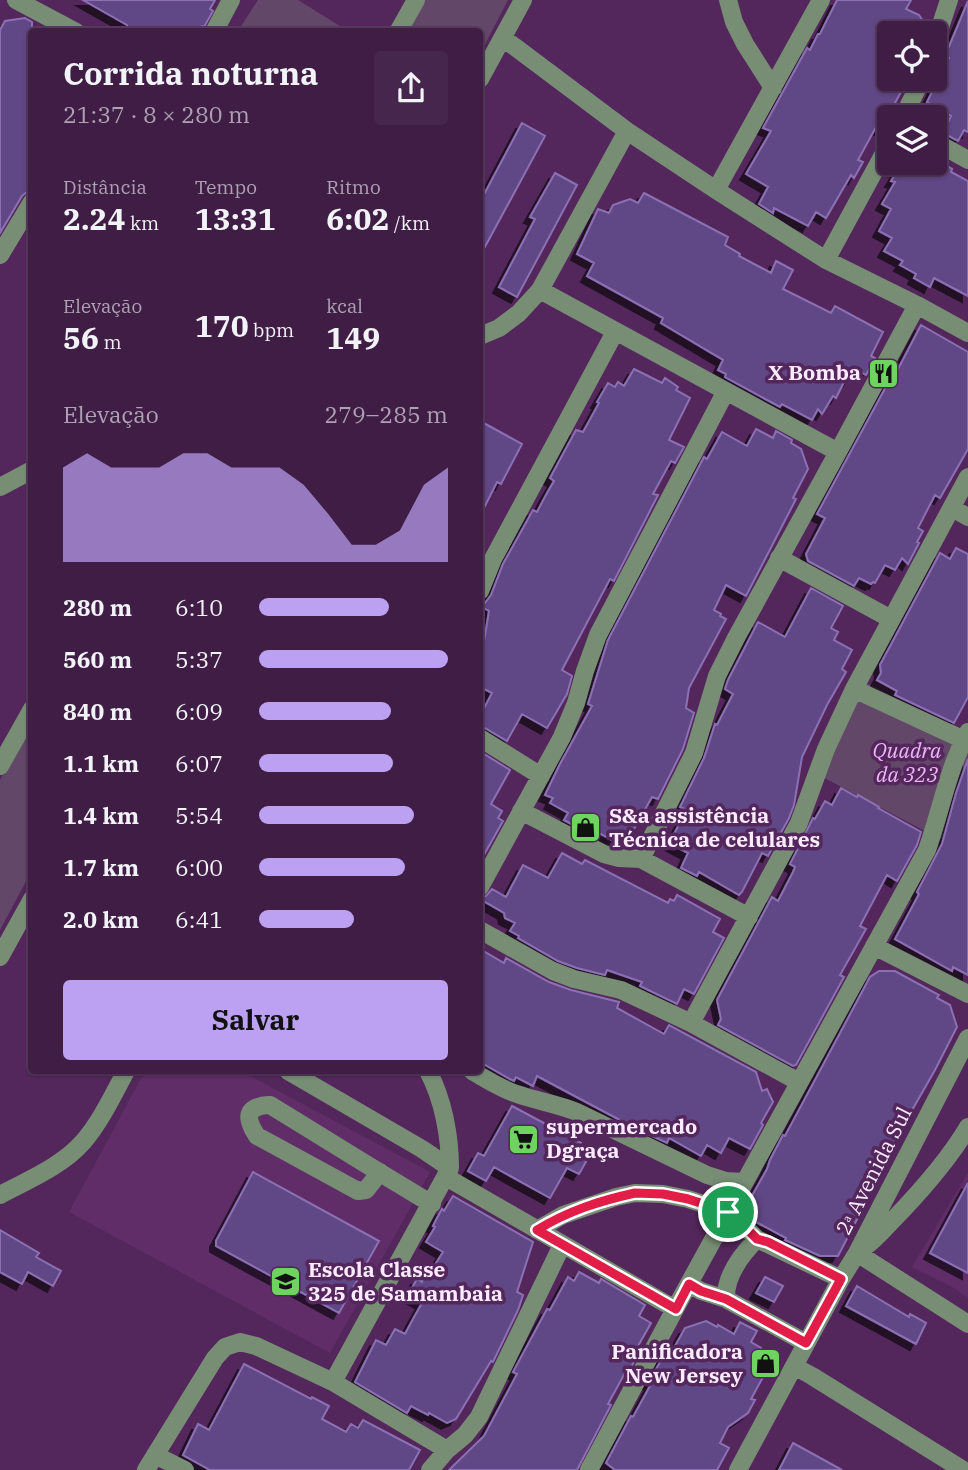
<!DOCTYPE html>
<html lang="pt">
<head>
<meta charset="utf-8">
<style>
  :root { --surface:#3f1d45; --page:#46264c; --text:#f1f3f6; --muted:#ada2b3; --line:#583b5e; --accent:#bca0f2 }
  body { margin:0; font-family:"IBM Plex Serif",serif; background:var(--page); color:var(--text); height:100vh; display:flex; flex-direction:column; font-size:26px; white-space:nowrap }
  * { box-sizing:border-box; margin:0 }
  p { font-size:23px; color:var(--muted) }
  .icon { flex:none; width:38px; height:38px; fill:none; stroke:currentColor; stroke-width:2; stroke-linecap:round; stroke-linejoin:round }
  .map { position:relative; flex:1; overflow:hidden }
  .drawer { position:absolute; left:28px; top:28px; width:455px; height:1046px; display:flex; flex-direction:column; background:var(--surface); border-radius:7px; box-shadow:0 2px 5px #0004,0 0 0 2px var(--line) }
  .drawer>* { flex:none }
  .fabs { position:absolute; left:877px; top:21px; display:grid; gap:14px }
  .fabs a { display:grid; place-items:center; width:70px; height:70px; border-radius:7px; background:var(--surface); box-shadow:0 2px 5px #0004,0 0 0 2px var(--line); font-size:35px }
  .pin { position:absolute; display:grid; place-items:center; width:60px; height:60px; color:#fff; margin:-30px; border:4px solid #fff; border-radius:50%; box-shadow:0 2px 7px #0007 }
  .round { display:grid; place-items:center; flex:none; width:74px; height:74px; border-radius:7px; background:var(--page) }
  .summary { display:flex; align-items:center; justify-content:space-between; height:119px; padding:0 35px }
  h1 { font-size:32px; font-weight:800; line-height:52px }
  .figures { display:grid; grid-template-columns:repeat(3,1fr); gap:10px; height:119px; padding:7px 35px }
  .figures div { display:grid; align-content:center }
  .figures b { font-size:30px; font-weight:800 }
  .figures small { font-size:19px; font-weight:400 }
  .figures p { font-size:19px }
  .chart { height:196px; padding:14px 35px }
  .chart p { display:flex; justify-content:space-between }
  .chart svg { width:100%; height:126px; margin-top:7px; fill:var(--accent); opacity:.7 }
  .action { display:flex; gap:14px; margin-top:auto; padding:14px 35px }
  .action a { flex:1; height:80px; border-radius:7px; background:var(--accent); color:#111; font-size:28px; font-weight:800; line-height:80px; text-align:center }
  ul { padding:0 35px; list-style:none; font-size:23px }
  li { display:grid; grid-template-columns:112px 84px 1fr; align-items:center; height:52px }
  li i { height:18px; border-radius:9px; background:var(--accent) }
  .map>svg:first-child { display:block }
  .built { fill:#602d69 }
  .green { fill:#634768 }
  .building { fill:#604685; stroke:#8b71b4; stroke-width:2; filter:url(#shadow) }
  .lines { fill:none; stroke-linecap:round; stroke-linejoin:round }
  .minor { stroke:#778e74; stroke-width:18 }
  .route-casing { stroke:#fff; stroke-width:14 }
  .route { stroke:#e11d48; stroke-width:9 }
  .labels { text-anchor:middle; stroke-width:7; stroke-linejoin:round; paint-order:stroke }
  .poi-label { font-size:21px; font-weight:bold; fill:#fcebfe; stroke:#54275c; text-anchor:start }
  .park-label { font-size:21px; font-style:italic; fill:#eeb5f9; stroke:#54275c }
  .street-label { font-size:21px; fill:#fcebfe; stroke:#54275c }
</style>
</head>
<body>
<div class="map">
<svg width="968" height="1470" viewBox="0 0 968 1470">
  <defs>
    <filter id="shadow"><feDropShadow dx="-6" dy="6" stdDeviation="0" flood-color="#0009"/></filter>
  </defs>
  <rect width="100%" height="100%" fill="#54275c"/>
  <path class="built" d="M145 1071H241L430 1172 330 1353 69 1212Z
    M968 1173V1298L954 1288 912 1267Z"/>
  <path class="green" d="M258 0H298L348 31H238Z
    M425 0H508L480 54V32H408Z
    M855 677 968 735V761L953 792 942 840 813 772Z
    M31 723V872L0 930V780Z"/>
  <path class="building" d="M83 0H215L210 9 213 11 204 27 202 26 199 32H136L127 26V25Z
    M837 0H911L906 9 919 15 928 29 926 33H906L889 25V79H908L889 114 880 129 876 127 858 160 863 162 854 178 851 175 826 218 816 212 808 226 774 208 773 213 759 204 768 187 746 174 771 131 763 128 807 48 810 50 818 34H820Z
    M968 1V132L964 130 958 141 943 133 951 116 927 102 949 58 945 56Z
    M25 18 32 22V186L28 191 22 196 0 233V30L5 21Z
    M522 123 545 136 480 256V202Z
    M934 154 948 162 946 165 952 169 951 172 968 181V296L934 278 930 287 914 278 916 274 900 265 903 261 884 251 892 238 879 231 891 209 882 204 895 182 891 181 902 163H934Z
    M555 173 577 185 517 297 499 287 535 219 530 217Z
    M644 193 728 237 725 245 740 254 739 256 771 273 776 261 793 270 783 289 831 313 835 306 883 332 871 356 875 358 866 375 854 369 849 380 846 378 836 398 833 396 822 414 818 409 812 420 782 404 780 407 732 381 725 377 726 374 718 370 723 360 661 323 663 318 587 276 594 263 577 254 598 209 609 213 613 205 630 199 638 203Z
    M921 325 968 352V449L940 498 935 495 918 528 923 531 917 542 919 543 908 564 902 558 895 570 885 565 875 583 873 582 871 584 859 578 854 586 808 561 806 554 825 518 817 514 895 370 897 371Z
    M634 369 662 383 665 378 678 387 676 390 690 398 669 440 684 447 675 463 671 461 653 494 658 495 614 581 610 579 562 670 572 676 567 694 547 728 522 714 507 741 480 725V716L492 693 480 687V646L483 648 489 611 482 607 491 595 503 564 533 510 537 512 547 493 554 481 550 478 576 430 583 432 599 403 597 402 608 383 615 387 618 382 624 386Z
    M480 421 522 444 501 484 497 482 480 516Z
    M756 429 773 438 776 431 792 440 791 443 801 449 808 469 793 498 796 499 746 596 726 585 714 610 721 614 720 616 726 619 689 688 686 708 694 713 683 749 658 799 652 797 629 838 615 842 599 833 597 838 564 820 568 813 550 803 553 798 545 795 560 764 592 706 588 704 608 640 704 457 707 459 722 432 747 446Z
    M956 548 968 554V697L954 723 895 695 897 691 877 680 881 673 880 665 940 553 950 559Z
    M811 588 843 606 831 628 838 632 834 640 852 650 842 669 846 672 827 705 802 757 794 805 789 818 768 856 762 853 742 892 739 895 699 872 697 876 681 868 688 853 669 843 687 810 680 807 704 758 715 724 717 725 733 694 725 689 728 680 758 622 785 637Z
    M481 752 510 770 491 804 502 811 498 818 503 821 480 862V755Z
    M968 759V975L953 967 952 971 895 939 919 894 917 892 942 844 956 793Z
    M841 788 857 797 858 795 879 807 878 808 921 832 917 845 897 881 887 875 860 926 866 929 840 975 844 977 796 1065 793 1066 718 1025 721 1019 717 1000 772 897 778 901 793 872 795 867 790 864 813 818 815 819 825 801 832 805Z
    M562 853 582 864 585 860 668 903 670 899 674 901 677 895 720 919 713 932 724 938 694 994 684 989 677 1004 640 986 642 982 607 970 605 975 577 968 558 961 518 938 519 936 510 931 515 923 505 918 504 913 480 899 486 896 492 889 506 897 523 865 548 878Z
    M480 949 504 963 506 958 549 982 571 990 619 1002 617 1008 664 1034 669 1025 756 1072 762 1091 767 1089 773 1102 761 1123 763 1125 750 1149 729 1138 721 1153 707 1145 701 1156 669 1138 667 1143 633 1127 537 1076 533 1086 516 1077 514 1081 510 1079 480 1062Z
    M879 971H895L939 995 937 998 950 1005 957 1027 935 1070 879 1168 863 1200 866 1202 838 1256H820L785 1240 786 1238 756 1222 749 1201 767 1169 770 1160 783 1135 785 1136 870 977Z
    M512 1106 581 1143 576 1151 588 1158 579 1174 567 1168 550 1198 494 1167 486 1181 468 1171 478 1153 484 1156Z
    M253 1172 379 1241 339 1313 216 1246V1241Z
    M968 1183V1273L930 1253Z
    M453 1196 533 1242 517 1292 523 1295 518 1310 493 1362 491 1361 456 1419 447 1423 429 1413 428 1415 411 1406 407 1413 355 1382 376 1340 386 1345 395 1329 405 1334 413 1319 422 1303 408 1295 417 1279 422 1282 425 1274 428 1276 443 1252 426 1242 435 1227 433 1226 437 1218 442 1209 444 1211Z
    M0 1230 39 1253 36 1257 61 1271 53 1286 28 1272 22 1284 0 1272Z
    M579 1272 599 1283 601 1279 645 1305 639 1316 651 1323 633 1355 637 1357 628 1372 626 1371 608 1404 611 1405 577 1470H449L484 1436 517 1374 513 1372 547 1309 550 1310 568 1277 574 1281Z
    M765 1277 783 1286 774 1302 756 1293Z
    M857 1286 909 1317 910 1314 926 1323 916 1344 846 1306Z
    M706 1321 717 1327 718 1325 734 1334 740 1322 757 1331 751 1342 761 1348 768 1368 751 1399 755 1400 748 1413 728 1427 720 1443 729 1448 717 1470H615L606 1463 631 1416 633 1417 651 1384 648 1383 659 1364 666 1352 670 1355 685 1328Z
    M244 1364 311 1399 312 1397 329 1406 322 1419 346 1432 351 1424 358 1428 363 1420 420 1450 409 1470H210L183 1455 198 1424 209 1430Z
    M793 1443 842 1470H779Z"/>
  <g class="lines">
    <path class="minor" d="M16 0 76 32
      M728 0 734 22 745 44 773 88
      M214 32 231 0
      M398 32 416 0
      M503 38 627 131 716 190 826 260 917 305 968 333
      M934 46 949 0
      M480 79 523 0
      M903 117 922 79
      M934 141 968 160
      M716 190 821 0
      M0 255 32 202
      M826 260 889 144
      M540 290 838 452
      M480 336 499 328 519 313 540 290 627 131
      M0 487 32 470
      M952 508 968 517
      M779 558 891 619
      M480 591 493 559 615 332
      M854 689 964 740
      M480 738 541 776
      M0 766 32 709
      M521 811 604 854 619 858 641 859 749 917
      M641 859 694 753 717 676 736 638 838 452 917 305
      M480 887 562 737 576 703 585 671 598 635 726 391
      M480 930 553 971 574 979 621 990 691 1023 799 1082
      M874 946 968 994
      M0 957 32 899
      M691 1023 799 823 826 749 854 689 968 477
      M288 1071 422 1149 450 1168
      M472 1071C486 1079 501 1089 517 1094 537 1101 557 1104 577 1112L707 1175 726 1181 744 1182
      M380 1172 366 1190 358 1191 257 1136C245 1118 245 1106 270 1105 324 1138 378 1172 432 1204
      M446 1177 675 1309 589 1470
      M0 1195C28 1180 62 1166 83 1142 101 1121 113 1095 126 1071
      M537 1230 563 1215 616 1197 635 1193 663 1194 688 1199 728 1212 738 1220 757 1239 841 1279
      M866 1246C876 1239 884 1229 893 1220 920 1192 948 1161 968 1127
      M857 1253 968 1324
      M689 1284 701 1291 726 1299 806 1343
      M726 1299C725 1276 742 1254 757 1239
      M675 1309 927 850C941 811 948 768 968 732
      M794 1366 812 1376 963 1470
      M333 1382 450 1168C450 1136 443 1099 428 1071
      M155 1455 185 1470
      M146 1470 215 1358 225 1347 240 1342 256 1346 333 1382 447 1450
      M430 1470 447 1450 465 1435 479 1417 562 1245
      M738 1470 841 1279 857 1253 968 1038"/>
  </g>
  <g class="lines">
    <defs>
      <path id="route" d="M635 1193 663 1194 688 1199 728 1212 738 1220 757 1239 768 1242 841 1279 806 1343 726 1299 701 1291 689 1284 676 1309 537 1230C568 1211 599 1201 635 1193Z"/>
    </defs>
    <use href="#route" class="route-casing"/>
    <use href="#route" class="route"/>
  </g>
  <defs>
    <symbol id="restaurant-square" viewBox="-11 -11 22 22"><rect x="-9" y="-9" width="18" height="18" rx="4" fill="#6fd360" stroke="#54275c"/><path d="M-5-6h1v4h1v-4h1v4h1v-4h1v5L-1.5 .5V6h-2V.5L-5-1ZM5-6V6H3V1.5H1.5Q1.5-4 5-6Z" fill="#111"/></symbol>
    <symbol id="shop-square" viewBox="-11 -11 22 22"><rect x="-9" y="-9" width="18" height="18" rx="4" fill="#6fd360" stroke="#54275c"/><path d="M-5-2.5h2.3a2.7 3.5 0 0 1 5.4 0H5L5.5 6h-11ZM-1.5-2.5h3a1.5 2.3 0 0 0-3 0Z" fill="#111"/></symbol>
    <symbol id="supermarket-square" viewBox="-11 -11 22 22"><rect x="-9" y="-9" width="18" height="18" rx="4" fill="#6fd360" stroke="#54275c"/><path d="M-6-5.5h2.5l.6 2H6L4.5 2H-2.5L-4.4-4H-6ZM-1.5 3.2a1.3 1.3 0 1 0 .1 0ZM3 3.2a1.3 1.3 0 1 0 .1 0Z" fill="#111"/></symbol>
    <symbol id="school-square" viewBox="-11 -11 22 22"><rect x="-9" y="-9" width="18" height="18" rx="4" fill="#6fd360" stroke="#54275c"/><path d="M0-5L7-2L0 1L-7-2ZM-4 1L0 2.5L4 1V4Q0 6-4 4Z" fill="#111"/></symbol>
  </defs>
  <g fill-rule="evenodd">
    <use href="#restaurant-square" x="866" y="356" width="35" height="35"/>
    <use href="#shop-square" x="568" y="810" width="35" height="35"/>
    <use href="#supermarket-square" x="506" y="1122" width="35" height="35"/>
    <use href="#school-square" x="268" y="1264" width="35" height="35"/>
    <use href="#shop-square" x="748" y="1346" width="35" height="35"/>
  </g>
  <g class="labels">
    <g class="poi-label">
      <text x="861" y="380" text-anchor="end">X Bomba</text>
      <text x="609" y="823">S&amp;a assistência<tspan x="609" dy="24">Técnica de celulares</tspan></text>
      <text x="546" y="1134">supermercado<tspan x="546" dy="24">Dgraça</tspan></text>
      <text x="308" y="1277">Escola Classe<tspan x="308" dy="24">325 de Samambaia</tspan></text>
      <text x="743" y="1359" text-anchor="end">Panificadora<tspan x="743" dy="24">New Jersey</tspan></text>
    </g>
    <g class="park-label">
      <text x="907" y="758">Quadra<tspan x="907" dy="24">da 323</tspan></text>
    </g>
    <g class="street-label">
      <text transform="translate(874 1171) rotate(-63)" y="7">2ᵃ Avenida Sul</text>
    </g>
  </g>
</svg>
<div class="fabs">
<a><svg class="icon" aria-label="locate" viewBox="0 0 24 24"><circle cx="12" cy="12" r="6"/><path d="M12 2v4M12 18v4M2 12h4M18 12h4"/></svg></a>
<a><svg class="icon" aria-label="layers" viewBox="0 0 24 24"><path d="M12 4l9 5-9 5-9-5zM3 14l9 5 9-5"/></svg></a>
</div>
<div class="pin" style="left:728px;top:1212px;background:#1e9e55"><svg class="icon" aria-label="arrive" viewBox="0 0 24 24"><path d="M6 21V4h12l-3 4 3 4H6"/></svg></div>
<section class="drawer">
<div class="summary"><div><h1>Corrida noturna</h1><p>21:37 · 8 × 280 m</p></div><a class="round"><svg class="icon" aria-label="share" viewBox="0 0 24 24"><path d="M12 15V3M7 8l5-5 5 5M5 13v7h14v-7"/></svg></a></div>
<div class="figures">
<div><p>Distância</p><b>2.24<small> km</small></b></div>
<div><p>Tempo</p><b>13:31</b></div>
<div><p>Ritmo</p><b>6:02<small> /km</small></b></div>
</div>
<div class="figures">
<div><p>Elevação</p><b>56<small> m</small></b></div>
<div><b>170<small> bpm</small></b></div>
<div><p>kcal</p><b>149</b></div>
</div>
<div class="chart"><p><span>Elevação</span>279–285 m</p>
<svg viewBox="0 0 160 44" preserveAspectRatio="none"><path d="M0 44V11L10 6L20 11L30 11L40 11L50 6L60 6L70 11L80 11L90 11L100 17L110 27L120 38L130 38L140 33L150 17L160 11V44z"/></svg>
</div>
<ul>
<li><b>280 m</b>6:10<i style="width:69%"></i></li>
<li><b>560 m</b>5:37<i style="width:100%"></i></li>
<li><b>840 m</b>6:09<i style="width:70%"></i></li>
<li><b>1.1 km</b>6:07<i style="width:71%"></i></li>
<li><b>1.4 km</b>5:54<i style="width:82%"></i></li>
<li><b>1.7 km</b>6:00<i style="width:77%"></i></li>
<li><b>2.0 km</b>6:41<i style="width:50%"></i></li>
</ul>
<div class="action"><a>Salvar</a></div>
</section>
</div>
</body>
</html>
